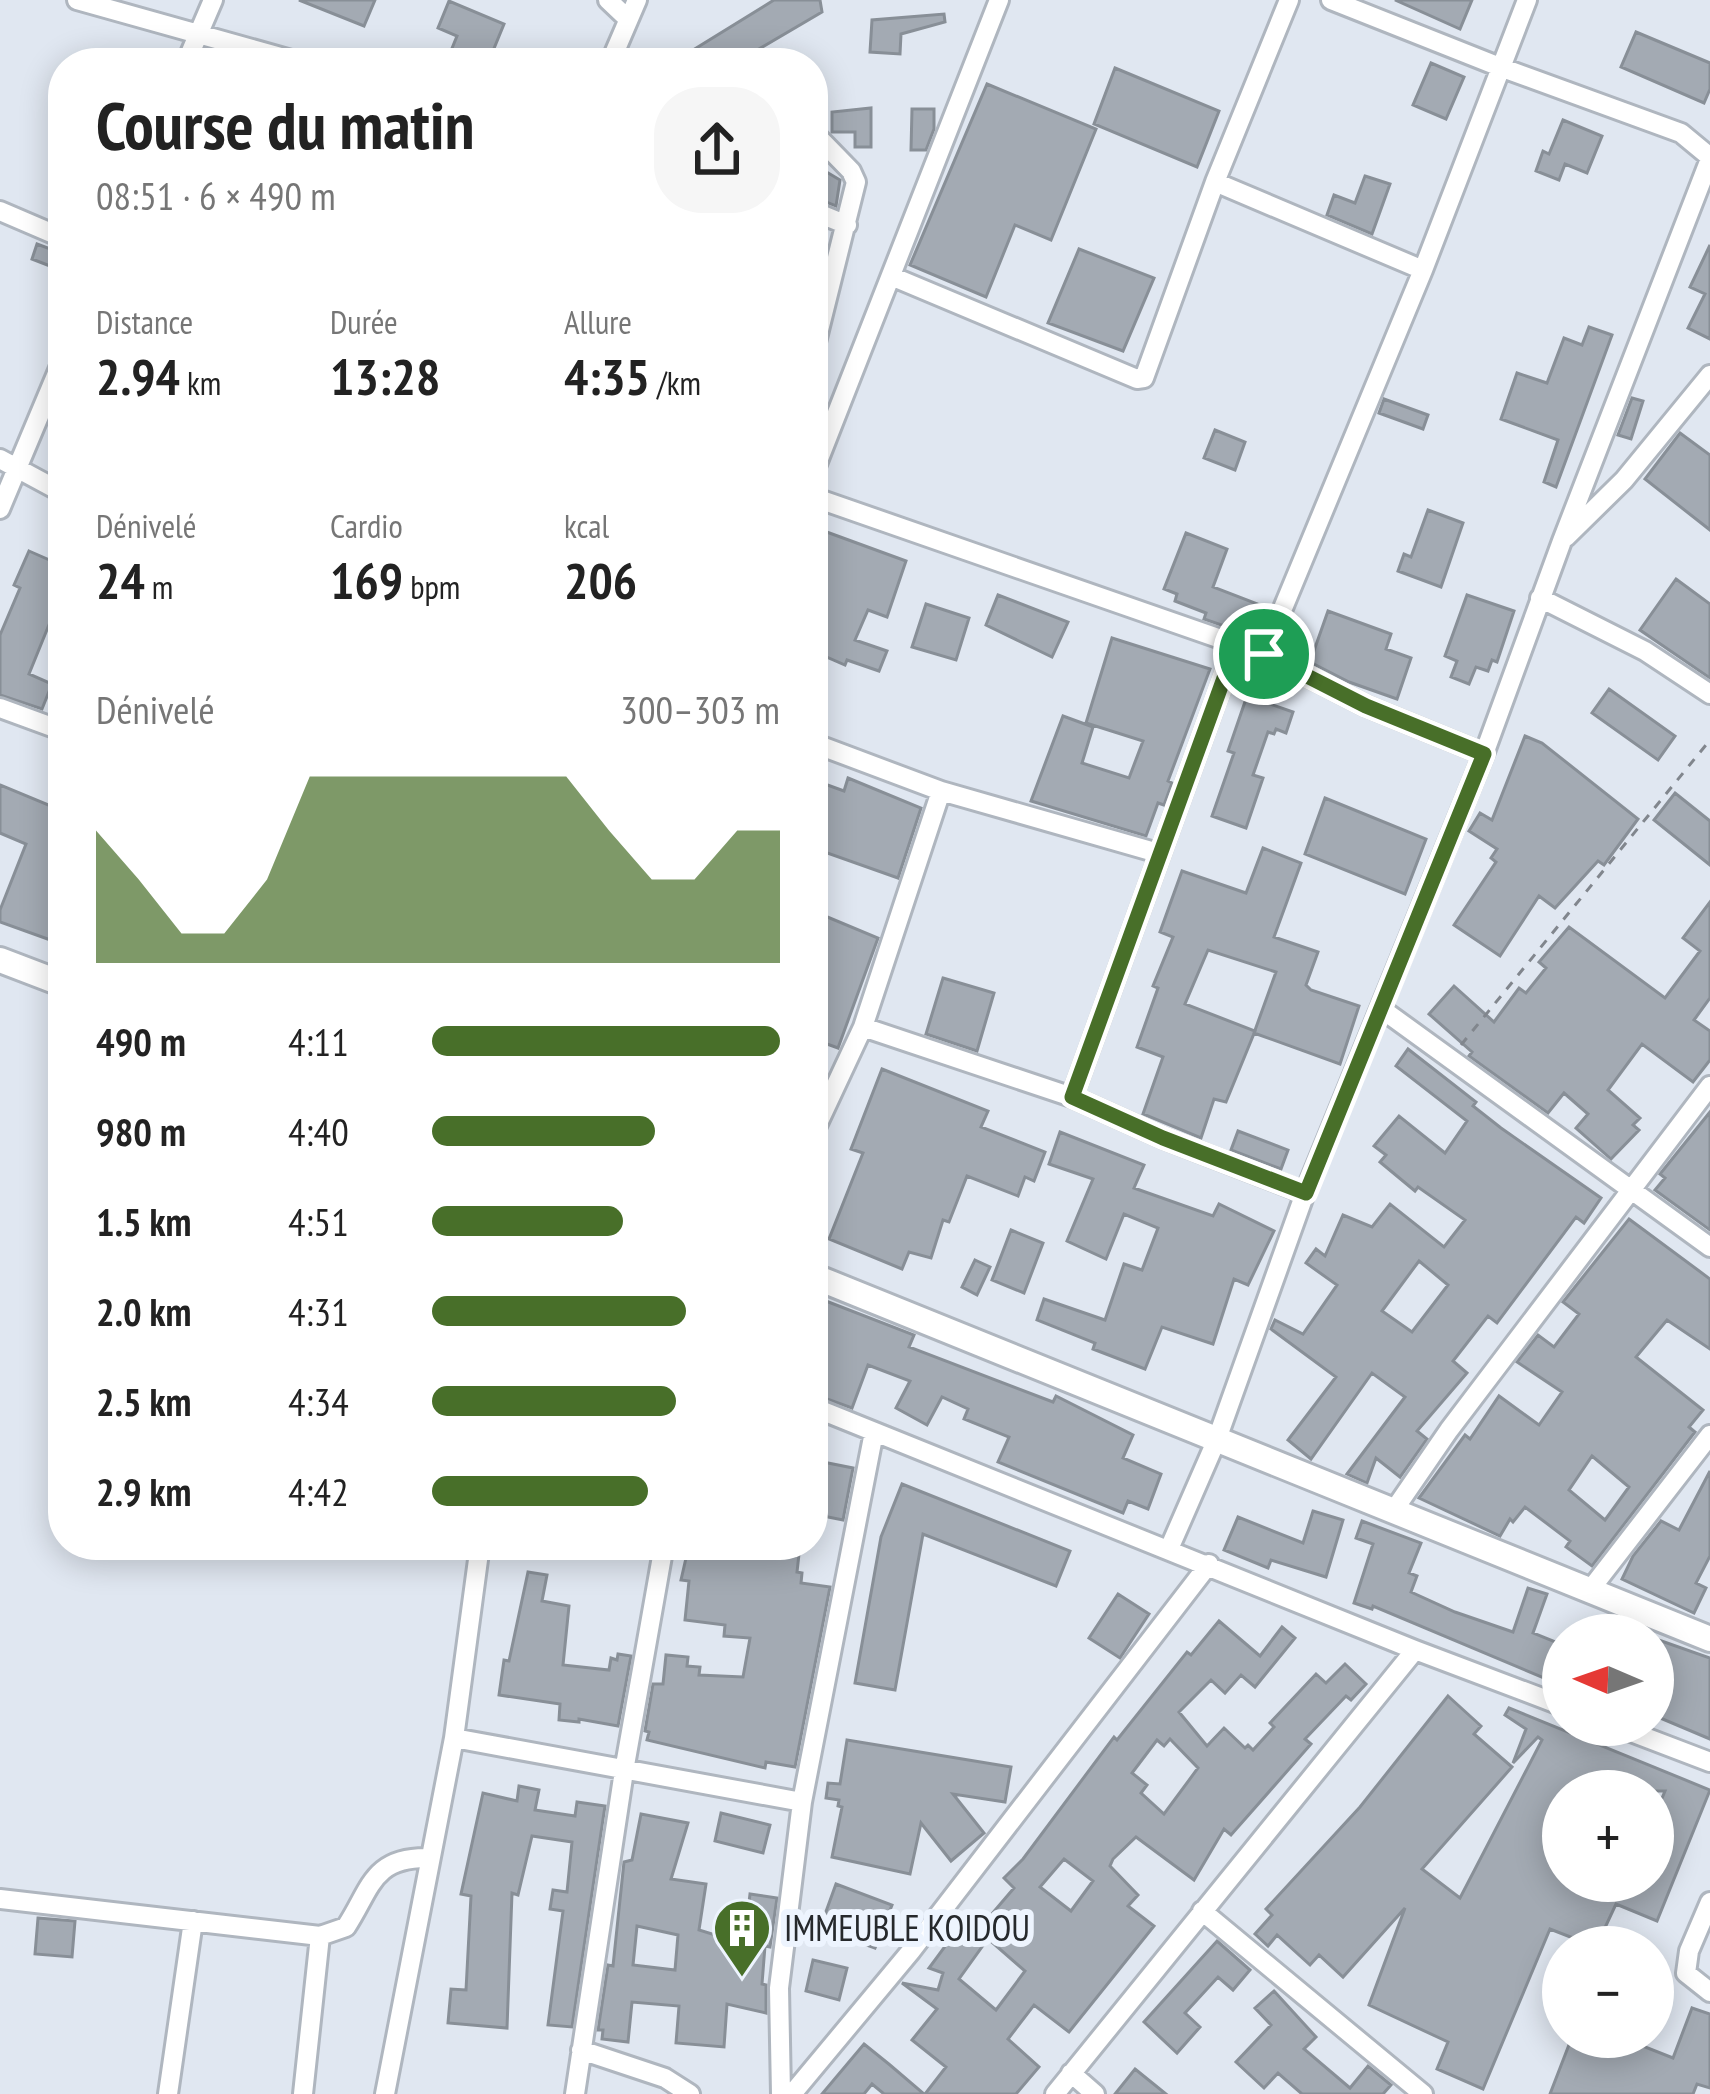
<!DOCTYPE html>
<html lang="fr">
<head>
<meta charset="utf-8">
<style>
  :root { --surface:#fff; --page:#f6f6f6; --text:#222; --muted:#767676; --accent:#486f29 }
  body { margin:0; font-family:"PT Sans Narrow",sans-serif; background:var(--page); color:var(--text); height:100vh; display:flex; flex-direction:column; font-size:45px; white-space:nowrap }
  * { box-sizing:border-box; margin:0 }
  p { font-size:39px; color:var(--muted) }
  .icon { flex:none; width:66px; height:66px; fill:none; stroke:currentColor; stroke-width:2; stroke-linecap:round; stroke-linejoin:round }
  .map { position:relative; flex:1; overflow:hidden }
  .side { position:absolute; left:48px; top:48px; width:780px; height:1512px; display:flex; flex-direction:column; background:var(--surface); border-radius:48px; box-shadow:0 6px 30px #0003 }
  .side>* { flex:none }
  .needle { width:78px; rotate:272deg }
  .buttons { position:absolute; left:1542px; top:1614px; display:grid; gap:24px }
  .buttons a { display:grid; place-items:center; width:132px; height:132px; border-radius:50%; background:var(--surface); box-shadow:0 6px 30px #0003; font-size:60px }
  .pin { position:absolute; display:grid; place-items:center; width:102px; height:102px; color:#fff; margin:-51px; border:6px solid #fff; border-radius:50%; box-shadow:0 3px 12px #0007 }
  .round { display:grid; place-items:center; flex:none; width:126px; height:126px; border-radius:48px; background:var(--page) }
  .head { display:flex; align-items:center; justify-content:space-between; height:204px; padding:0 48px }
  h1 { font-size:66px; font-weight:700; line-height:90px }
  .metrics { display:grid; grid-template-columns:repeat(3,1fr); gap:18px; height:204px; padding:12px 48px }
  .metrics div { display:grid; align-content:center }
  .metrics b { font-size:51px; font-weight:700 }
  .metrics small { font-size:33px; font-weight:400 }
  .metrics p { font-size:33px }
  .chart { height:336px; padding:24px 48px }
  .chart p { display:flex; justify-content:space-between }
  .chart svg { width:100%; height:216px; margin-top:12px; fill:var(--accent); opacity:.7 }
  ul { padding:0 48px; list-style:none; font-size:39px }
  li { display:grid; grid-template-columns:192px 144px 1fr; align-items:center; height:90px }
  li i { height:30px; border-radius:15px; background:var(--accent) }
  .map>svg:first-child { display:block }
  .building { fill:#a3aab3; stroke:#888f97; stroke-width:3; fill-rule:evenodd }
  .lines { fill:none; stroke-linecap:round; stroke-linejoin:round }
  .minor-casing { stroke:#afb6bf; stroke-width:24 }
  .tertiary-casing { stroke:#afb6bf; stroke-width:30 }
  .path { stroke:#81868d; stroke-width:3; stroke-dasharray:9 9; stroke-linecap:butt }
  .minor { stroke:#fff; stroke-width:18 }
  .tertiary { stroke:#fff; stroke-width:24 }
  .route-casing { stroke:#fff; stroke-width:24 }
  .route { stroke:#486f29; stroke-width:15 }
  .labels { text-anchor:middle; stroke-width:12; stroke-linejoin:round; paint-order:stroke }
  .poi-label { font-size:36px; fill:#26292c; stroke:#edf4fe; text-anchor:start }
</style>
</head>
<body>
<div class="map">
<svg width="1710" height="2094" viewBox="0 0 1710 2094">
  <rect width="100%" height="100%" fill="#e0e7f1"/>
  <path class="building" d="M299 0H375L364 26Z
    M774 0H820L822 12 735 63H672Z
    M1395 0H1472L1460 29Z
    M449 1 504 24 488 63H446L457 36 438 28Z
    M944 14 945 22 901 34 900 54 870 52 872 20Z
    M1636 32 1710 63V89L1704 103 1621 67Z
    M1431 63 1464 77 1446 119 1413 105Z
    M1115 68 1219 111 1197 167 1094 124Z
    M987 84 1096 129 1051 240 1015 225 986 297 910 265Z
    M871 108V147H855V132H832V112Z
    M912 109H934V129L926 150H911Z
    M1563 120 1602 136 1587 173 1565 164 1559 180 1536 171 1543 151 1549 154Z
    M813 164 840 180 836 206 813 197Z
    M1365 176 1390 184 1372 234 1327 215 1334 195 1355 203Z
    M37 244 56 251 50 266 32 259Z
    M1710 245V339L1688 328 1705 294 1690 287Z
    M1079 249 1154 278 1123 351 1048 323Z
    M1589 327 1612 335 1556 487 1544 482 1558 440 1501 419 1517 373 1547 383 1564 338 1582 345Z
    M1632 398 1643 401 1631 439 1618 435Z
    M1384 399 1428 415 1423 429 1379 413Z
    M1215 430 1245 442 1235 470 1204 458Z
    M1680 433 1710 455V530L1645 479Z
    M1428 510 1463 523 1441 587 1398 571 1404 554 1411 557Z
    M813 527 906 561 887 617 868 610 855 640 887 651 879 671 847 660 845 665 813 651Z
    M1186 533 1227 549 1213 587 1268 608 1256 637 1204 619 1206 613 1175 601 1177 594 1164 589Z
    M29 551 63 566V608L57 605 29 674 52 684 42 709 0 695V635L20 588 14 585Z
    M1676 579 1710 604V678L1640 630Z
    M998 595 1068 622 1052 657 986 625Z
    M1467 595 1514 611 1497 662 1492 660 1488 671 1476 667 1469 684 1451 677 1457 661 1445 656Z
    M926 604 969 618 956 660 912 647Z
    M1328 611 1391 634 1386 649 1411 658 1397 699 1349 682 1310 662Z
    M1112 638 1210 669 1168 781 1172 783 1164 805 1158 803 1146 836 1031 801 1063 716 1093 727 1082 763 1129 778 1143 741 1086 723Z
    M1609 689 1675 736 1658 760 1592 713Z
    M1247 696 1293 712 1286 733 1276 729 1274 734 1268 732 1253 775 1263 778 1246 828 1212 816 1234 753 1228 751Z
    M1525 736 1542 743 1638 819 1604 865 1598 861 1555 908 1539 896 1500 956 1454 925 1496 862 1491 858 1497 849 1469 831 1480 813 1492 820Z
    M848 778 921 808 898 878 813 848V809L822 783 844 791Z
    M0 785 63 811V896L56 911 63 914V922L56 942 0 922V910L26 844 0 833Z
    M1675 793 1710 821V865L1654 820Z
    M1325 798 1426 839 1405 894 1305 854Z
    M1263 848 1301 863 1274 937 1318 952 1306 985 1311 990 1359 1006 1340 1064 1254 1033 1276 972 1208 950 1185 1004 1255 1031 1226 1102 1214 1099 1201 1138 1143 1114 1163 1057 1137 1047 1158 988 1153 986 1173 937 1160 932 1182 871 1246 893Z
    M1710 902V998L1694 1020 1710 1031V1060L1693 1082 1642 1044 1608 1090 1640 1118 1633 1125 1639 1130 1611 1159 1576 1128 1588 1114 1564 1093 1548 1113 1469 1056 1472 1052 1429 1014 1454 986 1494 1022 1519 988 1526 993 1546 968 1539 962 1569 927 1665 998 1700 951 1683 938Z
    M813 911 878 938 838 1048 813 1039Z
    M943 978 994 993 977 1051 926 1034Z
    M1408 1049 1476 1102 1473 1106 1501 1128 1601 1198 1584 1223 1576 1217 1497 1323 1488 1316 1453 1361 1467 1373 1417 1431 1427 1439 1400 1477 1376 1458 1367 1483 1347 1474 1405 1397 1372 1373 1311 1459 1288 1440 1336 1377 1271 1329 1275 1320 1303 1334 1337 1285 1306 1263 1316 1249 1325 1256 1343 1215 1372 1227 1390 1204 1444 1247 1465 1220 1418 1187 1415 1191 1380 1162 1386 1155 1374 1146 1399 1116 1445 1153 1467 1121 1396 1066ZM1419 1261 1448 1285 1412 1332 1382 1311Z
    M882 1069 988 1111 981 1127 1045 1152 1034 1181 1025 1177 1018 1196 967 1176 949 1222 943 1220 931 1258 909 1252 902 1269 829 1239 863 1153 851 1149Z
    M1710 1112V1230L1655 1190 1665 1178 1660 1174Z
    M1238 1131 1288 1150 1281 1169 1231 1150Z
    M1060 1132 1144 1165 1134 1188 1213 1216 1219 1204 1274 1231 1248 1285 1234 1279 1213 1344 1162 1327 1145 1369 1093 1349 1095 1343 1037 1320 1044 1299 1105 1320 1124 1264 1142 1270 1158 1228 1124 1214 1106 1259 1067 1241 1093 1179 1049 1164Z
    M1629 1219 1710 1279V1349L1667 1320 1636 1357 1703 1410 1689 1427 1695 1432 1592 1566 1566 1547 1570 1541 1525 1507 1513 1522 1510 1519 1500 1536 1419 1498 1465 1435 1470 1439 1499 1396 1539 1425 1562 1392 1517 1362 1538 1335 1554 1347 1579 1314 1563 1302ZM1592 1456 1629 1487 1605 1520 1569 1490Z
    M1011 1230 1043 1243 1024 1293 992 1280Z
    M975 1260 990 1267 977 1295 962 1287Z
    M813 1296 914 1335 909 1347 1053 1402 1056 1396 1133 1435 1123 1458 1161 1474 1148 1509 1128 1501 1123 1513 998 1462 1009 1437 964 1419 968 1409 942 1397 927 1425 896 1408 910 1381 868 1365 852 1408 813 1394Z
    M813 1460 853 1468 843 1520 813 1514 817 1480 813 1479Z
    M1710 1471V1556L1696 1583 1706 1588 1694 1613 1622 1579 1633 1556 1661 1521 1679 1530Z
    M902 1484 1070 1551 1056 1586 923 1534 895 1690 855 1683 881 1537Z
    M1313 1511 1343 1520 1326 1577 1271 1560 1268 1568 1224 1550 1238 1517 1303 1543Z
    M1362 1521 1421 1543 1409 1573 1417 1576 1411 1592 1455 1612 1513 1632 1528 1588 1547 1594 1533 1633 1563 1645V1686L1373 1606 1372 1609 1354 1603 1373 1544 1356 1538Z
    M689 1545H800L797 1572 802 1573 801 1583 830 1587 795 1767 766 1762 765 1768 647 1740 649 1732 645 1731 653 1684H663L666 1655 688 1657 687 1666 700 1667 699 1675 743 1677 750 1638 724 1636 725 1625 685 1620 689 1581 681 1580Z
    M528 1572 547 1575 542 1601 569 1606 563 1665 609 1670 611 1658 617 1660 618 1654 631 1656 618 1726 579 1719V1722L559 1720 560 1704 499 1695 504 1660 509 1661Z
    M1118 1594 1149 1614 1120 1658 1089 1638Z
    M1219 1621 1260 1656 1282 1627 1295 1638 1255 1687 1241 1675 1225 1693 1211 1680 1179 1712 1207 1746 1224 1728 1245 1748 1248 1745 1253 1750 1274 1727 1270 1723 1316 1674 1326 1683 1345 1664 1366 1684 1351 1700 1346 1696 1305 1739 1311 1744 1231 1835 1224 1829 1194 1880 1136 1837 1113 1859 1110 1866 1138 1895 1128 1906 1154 1926 1069 2032 1034 2005 1008 2039 1039 2067 1016 2094H925L946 2067 912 2040 937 2009 902 1983 938 1990 943 1973 929 1968 960 1926 984 1944 959 1979 996 2010 1025 1971 978 1930 1014 1888 1004 1878 1023 1859 1114 1737 1117 1740 1187 1652 1191 1655ZM1170 1739 1198 1768 1164 1814 1141 1793 1147 1785 1132 1773 1157 1740 1164 1746ZM1064 1859 1093 1881 1071 1911 1040 1887Z
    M1653 1638 1710 1658V1739L1653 1715Z
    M1448 1696 1481 1726 1474 1734 1512 1767 1422 1869 1460 1898 1542 1740 1538 1737 1513 1763 1526 1729 1505 1715 1509 1708 1710 1790 1657 1921 1616 1904 1596 1947 1550 1929 1483 2089 1437 2069 1448 2042 1369 2005 1405 1908 1343 1977 1319 1955 1310 1965 1277 1935 1268 1946 1255 1934 1272 1915 1266 1909 1360 1807ZM1563 1791H1665L1653 1820V1881H1563Z
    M847 1740 1011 1767 1005 1802 953 1794 984 1833 951 1861 921 1823 910 1874 832 1857 842 1807 838 1806 839 1800 826 1798 828 1783 840 1784Z
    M519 1786 539 1790 535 1810 575 1816 577 1802 605 1806 572 2027 548 2025 563 1911 550 1909 553 1890 567 1892 572 1842 532 1836 518 1895 512 1893 507 2028 448 2023 451 1989 466 1990 471 1896 461 1894 483 1793 517 1801Z
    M721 1813 770 1825 763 1853 715 1841Z
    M641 1814 688 1823 671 1879 706 1884 699 1930 744 1944 750 1894 777 1898 770 1947 765 1946 762 1984 766 1985V2013L727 2004 724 2047 676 2043 679 2006 632 2002 628 2042 602 2039 603 2030H598L608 1965 613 1966 624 1862 632 1860ZM637 1926 678 1935 675 1970 633 1965Z
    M836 1884 892 1905 875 1948 820 1928Z
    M38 1918 75 1921 72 1957 35 1954Z
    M1217 1941 1250 1970 1233 1990 1218 1977 1185 2013 1200 2027 1177 2053 1144 2022Z
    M813 1960 847 1968 839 2000 806 1991Z
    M1274 1991 1316 2037 1304 2049 1350 2088 1368 2066 1391 2085 1383 2094H1302L1278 2073 1264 2088 1236 2062 1271 2025 1255 2008Z
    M1692 2008 1710 2014V2088L1697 2084 1693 2094H1550L1572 2037H1620L1673 2058Z
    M864 2044 890 2065 924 2094H884L872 2084 864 2094H822Z
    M1135 2069 1166 2094H1115Z"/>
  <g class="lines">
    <defs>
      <path id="minor" d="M77 0 302 63
        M608 0 628 19
        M1331 0 1500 67 1681 133 1710 157
        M186 63 213 0
        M610 63 637 0
        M813 132 851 171 856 182 813 354
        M1215 182 1423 270
        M0 211 63 238
        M813 211 847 225
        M891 276 1137 379 1144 378 1215 182 1289 0
        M0 459 63 493
        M813 474 999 0
        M813 497 1264 654 1366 706 1484 754
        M0 509 63 359
        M1566 537 1624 480 1710 375
        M1540 598 1645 651 1710 694
        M1264 654 1423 270 1527 0
        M0 708 63 731
        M813 743 941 791 1158 853
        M1383 1010 1710 1247
        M863 1027 1072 1097 1163 1138 1305 1193
        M1072 1097 1236 645
        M813 1134 863 1027 941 791
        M813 1407 1415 1650 1563 1706
        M1394 1510 1449 1430 1710 1086
        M1169 1549 1217 1439 1305 1193 1484 754 1562 541 1710 159
        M1590 1590 1710 1435
        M1613 1725 1710 1762
        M454 1738 802 1802
        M0 1899 320 1936 346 1927C371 1889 372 1857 428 1858
        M1710 1902 1689 1951 1686 1973 1710 1992
        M1202 1911 1423 2094
        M581 2050 665 2078 690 2094
        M1071 2073 1095 2094
        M168 2094 193 1921
        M303 2094 320 1936
        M385 2094 454 1738 480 1545
        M575 2094 624 1771 664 1545
        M781 2094 779 1988 802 1802 874 1432
        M792 2094 911 1951 1209 1564
        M1055 2094 1415 1650"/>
      <path id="tertiary" d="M0 960 63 984
        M813 1276 1710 1639"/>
    </defs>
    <use href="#minor" class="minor-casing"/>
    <use href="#tertiary" class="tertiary-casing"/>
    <path class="path" d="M1461 1045 1710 740"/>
    <use href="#minor" class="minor"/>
    <use href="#tertiary" class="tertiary"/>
  </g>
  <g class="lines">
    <defs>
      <path id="route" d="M1236 645 1264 654 1366 706 1484 754 1306 1193 1163 1138 1072 1097Z"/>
    </defs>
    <use href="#route" class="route-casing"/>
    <use href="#route" class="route"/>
  </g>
  <defs>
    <symbol id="building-pin" viewBox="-11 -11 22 30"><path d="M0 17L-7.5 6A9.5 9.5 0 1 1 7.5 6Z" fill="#486f29" stroke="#edf4fe"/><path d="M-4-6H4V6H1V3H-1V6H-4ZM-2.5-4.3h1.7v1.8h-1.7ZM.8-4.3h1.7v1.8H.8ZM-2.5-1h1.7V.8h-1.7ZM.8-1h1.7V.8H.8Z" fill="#fff"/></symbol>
  </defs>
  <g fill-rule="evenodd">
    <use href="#building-pin" x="709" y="1895" width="66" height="90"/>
  </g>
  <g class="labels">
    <g class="poi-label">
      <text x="784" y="1941">IMMEUBLE KOIDOU</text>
    </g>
  </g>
</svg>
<div class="buttons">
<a><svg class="needle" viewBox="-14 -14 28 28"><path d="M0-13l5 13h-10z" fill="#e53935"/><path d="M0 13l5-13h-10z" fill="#767676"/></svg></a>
<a>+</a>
<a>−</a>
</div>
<div class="pin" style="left:1264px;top:654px;background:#1e9e55"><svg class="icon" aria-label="arrive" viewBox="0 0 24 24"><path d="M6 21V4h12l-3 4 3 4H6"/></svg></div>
<section class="side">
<div class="head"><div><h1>Course du matin</h1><p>08:51 · 6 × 490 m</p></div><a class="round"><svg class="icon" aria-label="share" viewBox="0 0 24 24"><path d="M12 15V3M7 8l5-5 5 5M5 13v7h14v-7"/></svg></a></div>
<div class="metrics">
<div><p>Distance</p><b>2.94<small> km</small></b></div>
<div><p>Durée</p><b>13:28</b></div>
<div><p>Allure</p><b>4:35<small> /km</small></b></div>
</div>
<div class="metrics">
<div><p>Dénivelé</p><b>24<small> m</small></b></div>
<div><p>Cardio</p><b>169<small> bpm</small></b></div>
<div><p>kcal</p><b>206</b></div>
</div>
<div class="chart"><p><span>Dénivelé</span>300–303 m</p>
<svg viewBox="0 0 160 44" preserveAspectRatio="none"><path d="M0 44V17L10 27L20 38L30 38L40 27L50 6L60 6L70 6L80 6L90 6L100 6L110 6L120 17L130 27L140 27L150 17L160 17V44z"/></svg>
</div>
<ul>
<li><b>490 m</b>4:11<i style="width:100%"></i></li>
<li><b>980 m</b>4:40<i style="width:64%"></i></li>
<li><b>1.5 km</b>4:51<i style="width:55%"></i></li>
<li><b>2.0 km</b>4:31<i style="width:73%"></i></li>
<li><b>2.5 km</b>4:34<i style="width:70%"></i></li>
<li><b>2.9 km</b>4:42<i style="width:62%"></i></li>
</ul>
</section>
</div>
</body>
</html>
